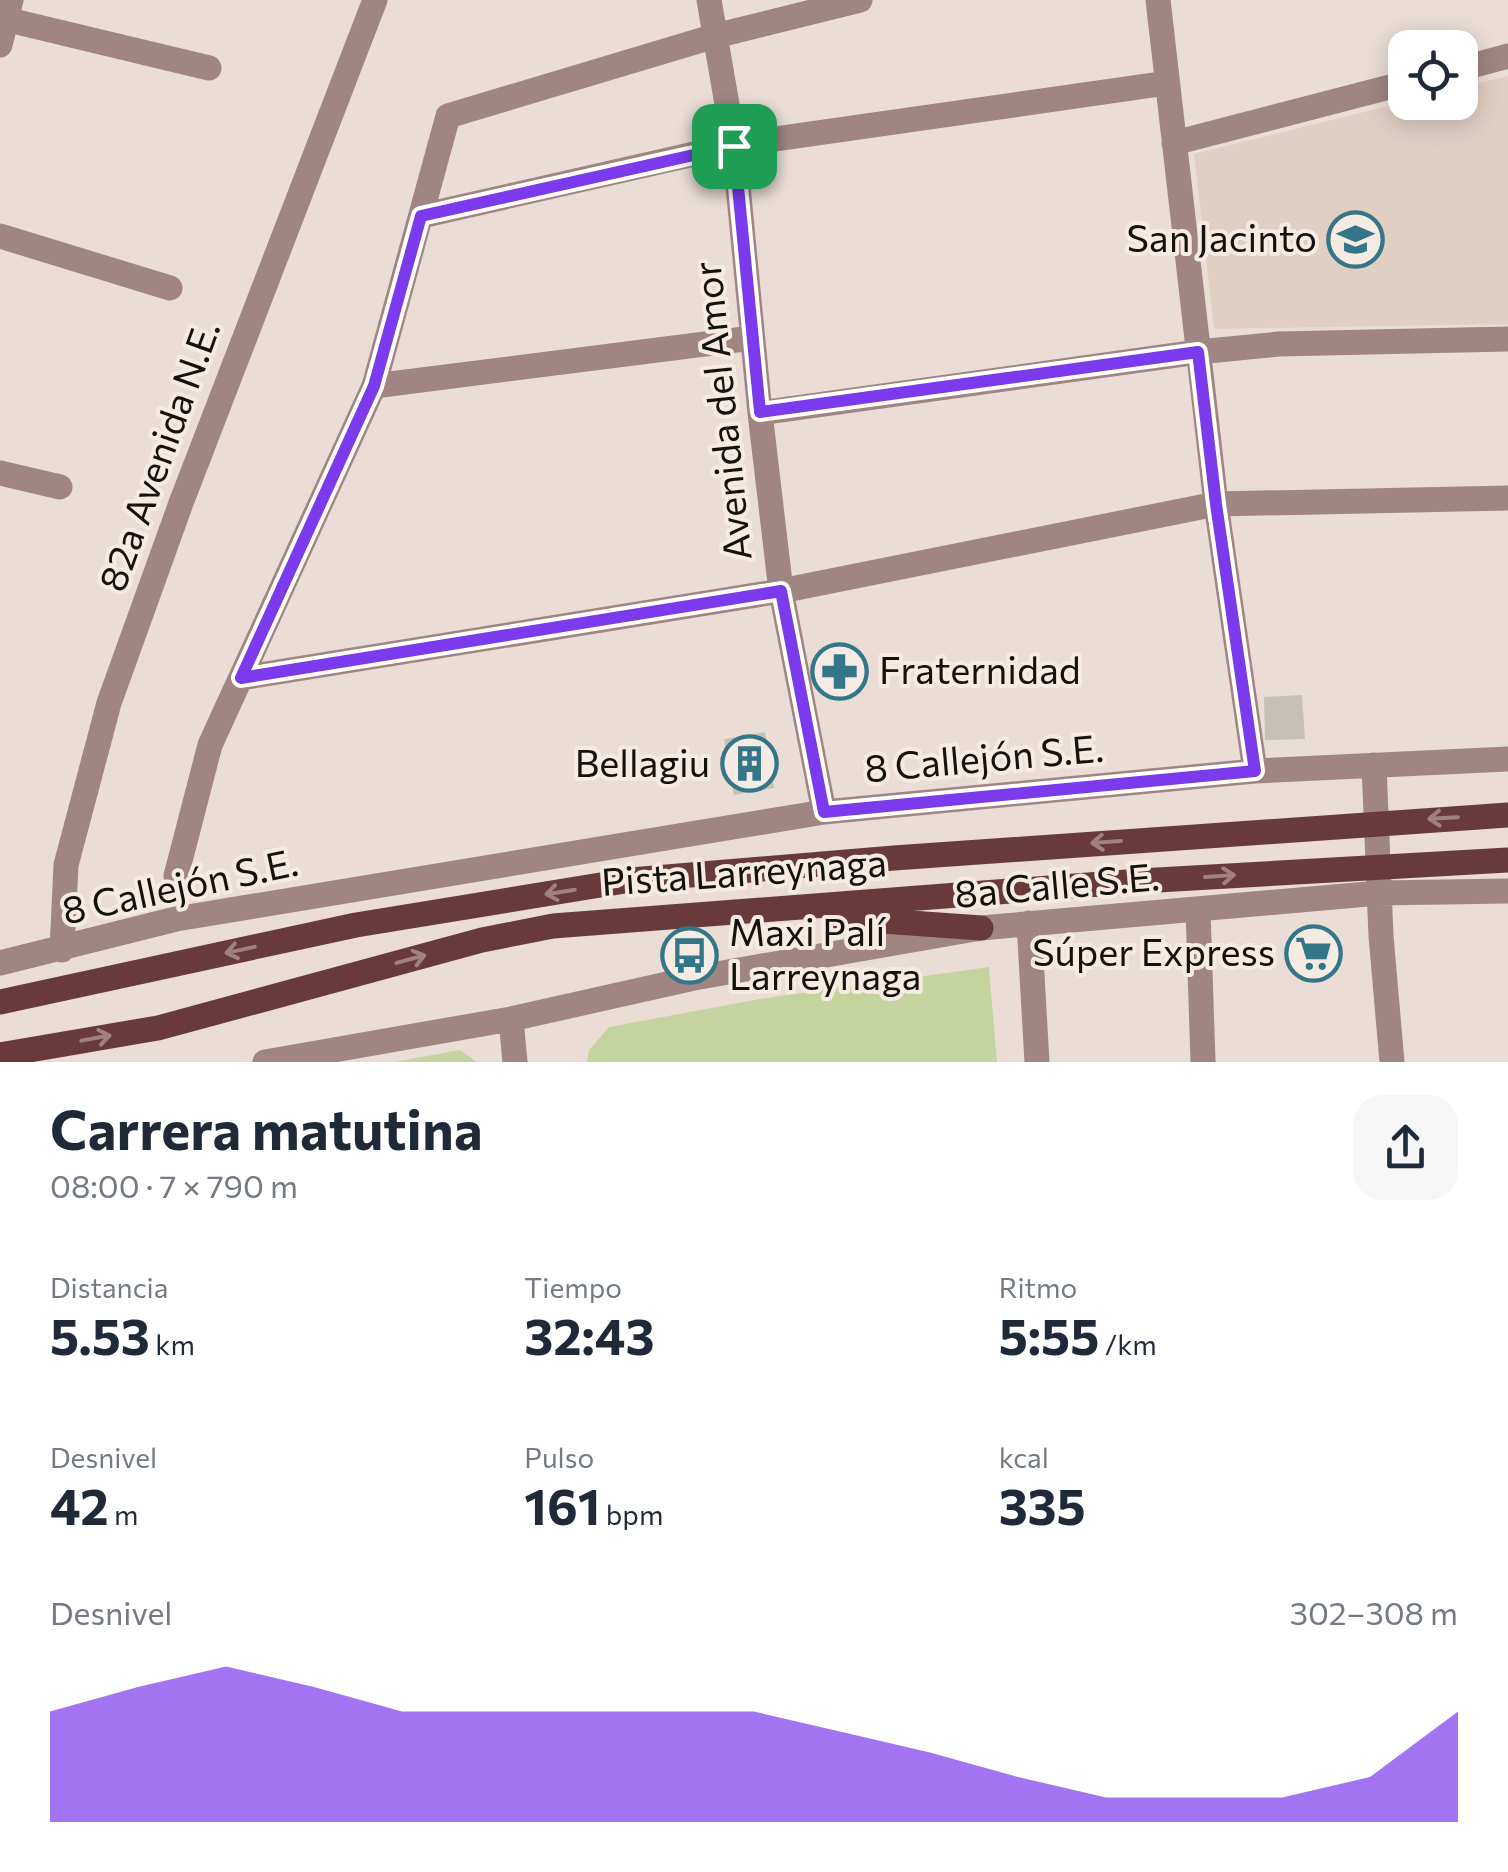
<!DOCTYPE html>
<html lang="es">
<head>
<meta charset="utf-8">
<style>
  :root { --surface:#fff; --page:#f6f6f7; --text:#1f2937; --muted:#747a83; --accent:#7c3aed }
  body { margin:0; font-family:Commissioner,sans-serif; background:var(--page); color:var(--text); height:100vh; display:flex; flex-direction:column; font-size:38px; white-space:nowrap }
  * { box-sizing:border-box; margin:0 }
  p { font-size:32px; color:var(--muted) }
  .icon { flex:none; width:55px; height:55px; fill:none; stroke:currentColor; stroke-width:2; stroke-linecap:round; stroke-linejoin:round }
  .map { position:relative; height:1062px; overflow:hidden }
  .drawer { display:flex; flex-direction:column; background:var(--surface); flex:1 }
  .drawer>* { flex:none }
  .buttons { position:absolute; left:1388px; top:30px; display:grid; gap:20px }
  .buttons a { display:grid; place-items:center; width:90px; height:90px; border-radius:20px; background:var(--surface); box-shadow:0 5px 25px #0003; font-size:50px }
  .pin { position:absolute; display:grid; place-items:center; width:85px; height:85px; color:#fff; margin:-42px; border-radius:20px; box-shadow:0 5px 15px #0006 }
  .round { display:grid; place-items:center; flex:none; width:105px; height:105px; border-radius:30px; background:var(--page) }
  .headline { display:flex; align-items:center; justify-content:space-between; height:170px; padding:0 50px }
  h1 { font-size:55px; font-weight:700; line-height:75px }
  .stats { display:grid; grid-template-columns:repeat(3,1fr); gap:15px; height:170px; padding:10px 50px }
  .stats div { display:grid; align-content:center }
  .stats b { font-size:50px; font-weight:700 }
  .stats small { font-size:28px; font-weight:400 }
  .stats p { font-size:28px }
  .chart { height:280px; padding:20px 50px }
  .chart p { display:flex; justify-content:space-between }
  .chart svg { width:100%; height:180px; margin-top:10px; fill:var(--accent); opacity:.7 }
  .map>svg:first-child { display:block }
  .built { fill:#e1cfc4 }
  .green { fill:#c5d49e }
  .building { fill:#c6c1b7 }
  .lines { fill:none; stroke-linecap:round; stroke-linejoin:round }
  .minor { stroke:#a08583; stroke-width:25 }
  .major { stroke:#683b3a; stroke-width:25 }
  .oneway { stroke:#a1817e }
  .route-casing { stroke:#fff; stroke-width:20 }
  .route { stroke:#7c3aed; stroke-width:12 }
  .labels { text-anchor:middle; stroke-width:8; stroke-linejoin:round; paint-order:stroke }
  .poi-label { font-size:38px; fill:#14110e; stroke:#f6ebe3; text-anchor:end }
  .street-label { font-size:38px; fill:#14110e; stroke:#f6ebe3 }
</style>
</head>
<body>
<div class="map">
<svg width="1508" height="1062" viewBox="0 0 1508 1062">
  <rect width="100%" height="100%" fill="#e9ddd6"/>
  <path class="built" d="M1508 76V324L1214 329 1194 154 1405 102H1460V88Z"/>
  <path class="green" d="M989 967 997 1062H587L589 1050 609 1027 766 998Z
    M460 1050 477 1062H395Z"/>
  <path class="building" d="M1302 695 1305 739 1265 740 1264 697Z
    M765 732 774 788 734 795 724 739Z"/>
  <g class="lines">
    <path class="minor" d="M709 0 734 145 760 413 781 591 824 812
      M1158 0 1216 504 1255 771
      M0 18 209 68
      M0 45 11 0
      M1460 69 1508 56
      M1174 143 1405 83
      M421 216 734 145 1167 83
      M0 236 170 288
      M374 386 752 338
      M760 413 1198 352 1279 344 1508 339
      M0 473 60 487
      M241 678 781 591 1216 504 1508 498
      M1374 765 1381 936 1392 1062
      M176 876 210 745 374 386 448 116 715 36 860 0
      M1198 910 1203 1062
      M1029 923 1037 1062
      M62 950 66 865 109 703 181 503 375 0
      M0 963 176 919 824 812 1255 771 1508 759
      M511 1019 515 1062
      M265 1062 511 1019 694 978 981 928 1379 893 1508 891"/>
    <path class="major" d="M840 918 981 928
      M0 1002 356 925 631 880 894 858 1508 815
      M0 1055 158 1028 482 940 553 926 1140 881 1508 860"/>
  </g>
  <defs><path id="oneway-shaft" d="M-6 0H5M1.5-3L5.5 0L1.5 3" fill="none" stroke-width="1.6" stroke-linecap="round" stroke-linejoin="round" transform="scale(2.5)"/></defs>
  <g class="oneway">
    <use href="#oneway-shaft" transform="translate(1443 818) rotate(177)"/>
    <use href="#oneway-shaft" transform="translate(1106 842) rotate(176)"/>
    <use href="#oneway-shaft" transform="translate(1220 876) rotate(-4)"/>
    <use href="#oneway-shaft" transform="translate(560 892) rotate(171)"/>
    <use href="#oneway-shaft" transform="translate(240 950) rotate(168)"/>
    <use href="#oneway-shaft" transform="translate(411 959) rotate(-15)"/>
    <use href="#oneway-shaft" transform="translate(96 1038) rotate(-10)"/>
  </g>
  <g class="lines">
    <defs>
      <path id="route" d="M734 146 760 412 1198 352 1216 504 1255 771 824 812 781 591 241 678 374 386 421 216Z"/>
    </defs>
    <use href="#route" class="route-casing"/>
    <use href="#route" class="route"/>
  </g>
  <defs>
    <symbol id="school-ring" viewBox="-11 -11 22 22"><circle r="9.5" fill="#f6ebe3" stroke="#347688" stroke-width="1.5"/><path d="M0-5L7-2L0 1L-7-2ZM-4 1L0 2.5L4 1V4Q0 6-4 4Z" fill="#347688"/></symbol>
    <symbol id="pharmacy-ring" viewBox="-11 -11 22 22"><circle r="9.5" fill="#f6ebe3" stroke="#347688" stroke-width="1.5"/><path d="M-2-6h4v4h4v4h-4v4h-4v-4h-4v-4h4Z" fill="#347688"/></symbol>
    <symbol id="building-ring" viewBox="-11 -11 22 22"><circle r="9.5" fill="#f6ebe3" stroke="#347688" stroke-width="1.5"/><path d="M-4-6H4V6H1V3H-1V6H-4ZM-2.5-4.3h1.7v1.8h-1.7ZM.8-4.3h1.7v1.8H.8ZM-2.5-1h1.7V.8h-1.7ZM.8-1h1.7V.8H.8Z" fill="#347688"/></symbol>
    <symbol id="supermarket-ring" viewBox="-11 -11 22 22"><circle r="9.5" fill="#f6ebe3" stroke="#347688" stroke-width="1.5"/><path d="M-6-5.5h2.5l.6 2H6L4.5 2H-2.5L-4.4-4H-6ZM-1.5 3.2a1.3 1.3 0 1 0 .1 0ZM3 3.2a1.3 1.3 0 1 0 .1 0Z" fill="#347688"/></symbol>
    <symbol id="bus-ring" viewBox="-11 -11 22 22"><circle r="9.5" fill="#f6ebe3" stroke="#347688" stroke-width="1.5"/><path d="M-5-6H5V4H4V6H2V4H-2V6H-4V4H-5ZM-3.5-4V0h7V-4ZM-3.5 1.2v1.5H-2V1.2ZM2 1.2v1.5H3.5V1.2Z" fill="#347688"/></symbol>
  </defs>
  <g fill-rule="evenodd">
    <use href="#school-ring" x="1324" y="208" width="63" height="63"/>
    <use href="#pharmacy-ring" x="808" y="640" width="63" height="63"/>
    <use href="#building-ring" x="718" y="732" width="63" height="63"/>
    <use href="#supermarket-ring" x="1282" y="922" width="63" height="63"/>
    <use href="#bus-ring" x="658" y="924" width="63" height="63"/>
  </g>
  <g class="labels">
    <g class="poi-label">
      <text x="1317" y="252">San Jacinto</text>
      <text x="879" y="684" text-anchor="start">Fraternidad</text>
      <text x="710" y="777">Bellagiu</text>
      <text x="729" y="946" text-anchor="start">Maxi Palí<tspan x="729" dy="44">Larreynaga</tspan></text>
      <text x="1275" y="966">Súper Express</text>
    </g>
    <g class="street-label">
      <text transform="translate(723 411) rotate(-96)" y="13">Avenida del Amor</text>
      <text transform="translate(160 456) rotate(-70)" y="13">82a Avenida N.E.</text>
      <text transform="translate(984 759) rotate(-5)" y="13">8 Callejón S.E.</text>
      <text transform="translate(744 873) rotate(-4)" y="13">Pista Larreynaga</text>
      <text transform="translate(1057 886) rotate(-5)" y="13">8a Calle S.E.</text>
      <text transform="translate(180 887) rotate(-12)" y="13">8 Callejón S.E.</text>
    </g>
  </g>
</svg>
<div class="buttons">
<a><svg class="icon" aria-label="locate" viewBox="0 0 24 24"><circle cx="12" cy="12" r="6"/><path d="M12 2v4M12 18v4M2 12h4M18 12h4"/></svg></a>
</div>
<div class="pin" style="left:734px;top:146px;background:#1e9e55"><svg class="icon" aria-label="arrive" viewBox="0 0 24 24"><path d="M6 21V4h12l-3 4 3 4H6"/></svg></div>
</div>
<section class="drawer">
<div class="headline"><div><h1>Carrera matutina</h1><p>08:00 · 7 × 790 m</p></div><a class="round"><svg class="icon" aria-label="share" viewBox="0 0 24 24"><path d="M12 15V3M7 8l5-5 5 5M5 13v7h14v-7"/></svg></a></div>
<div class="stats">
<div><p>Distancia</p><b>5.53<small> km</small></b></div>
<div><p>Tiempo</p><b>32:43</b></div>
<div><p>Ritmo</p><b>5:55<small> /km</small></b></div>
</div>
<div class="stats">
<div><p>Desnivel</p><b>42<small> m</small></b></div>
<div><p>Pulso</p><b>161<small> bpm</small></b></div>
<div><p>kcal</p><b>335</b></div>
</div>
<div class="chart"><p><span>Desnivel</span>302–308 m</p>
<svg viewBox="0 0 160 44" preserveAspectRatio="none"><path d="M0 44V17L10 11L20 6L30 11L40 17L50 17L60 17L70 17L80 17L90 22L100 27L110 33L120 38L130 38L140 38L150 33L160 17V44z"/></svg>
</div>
</section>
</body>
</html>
